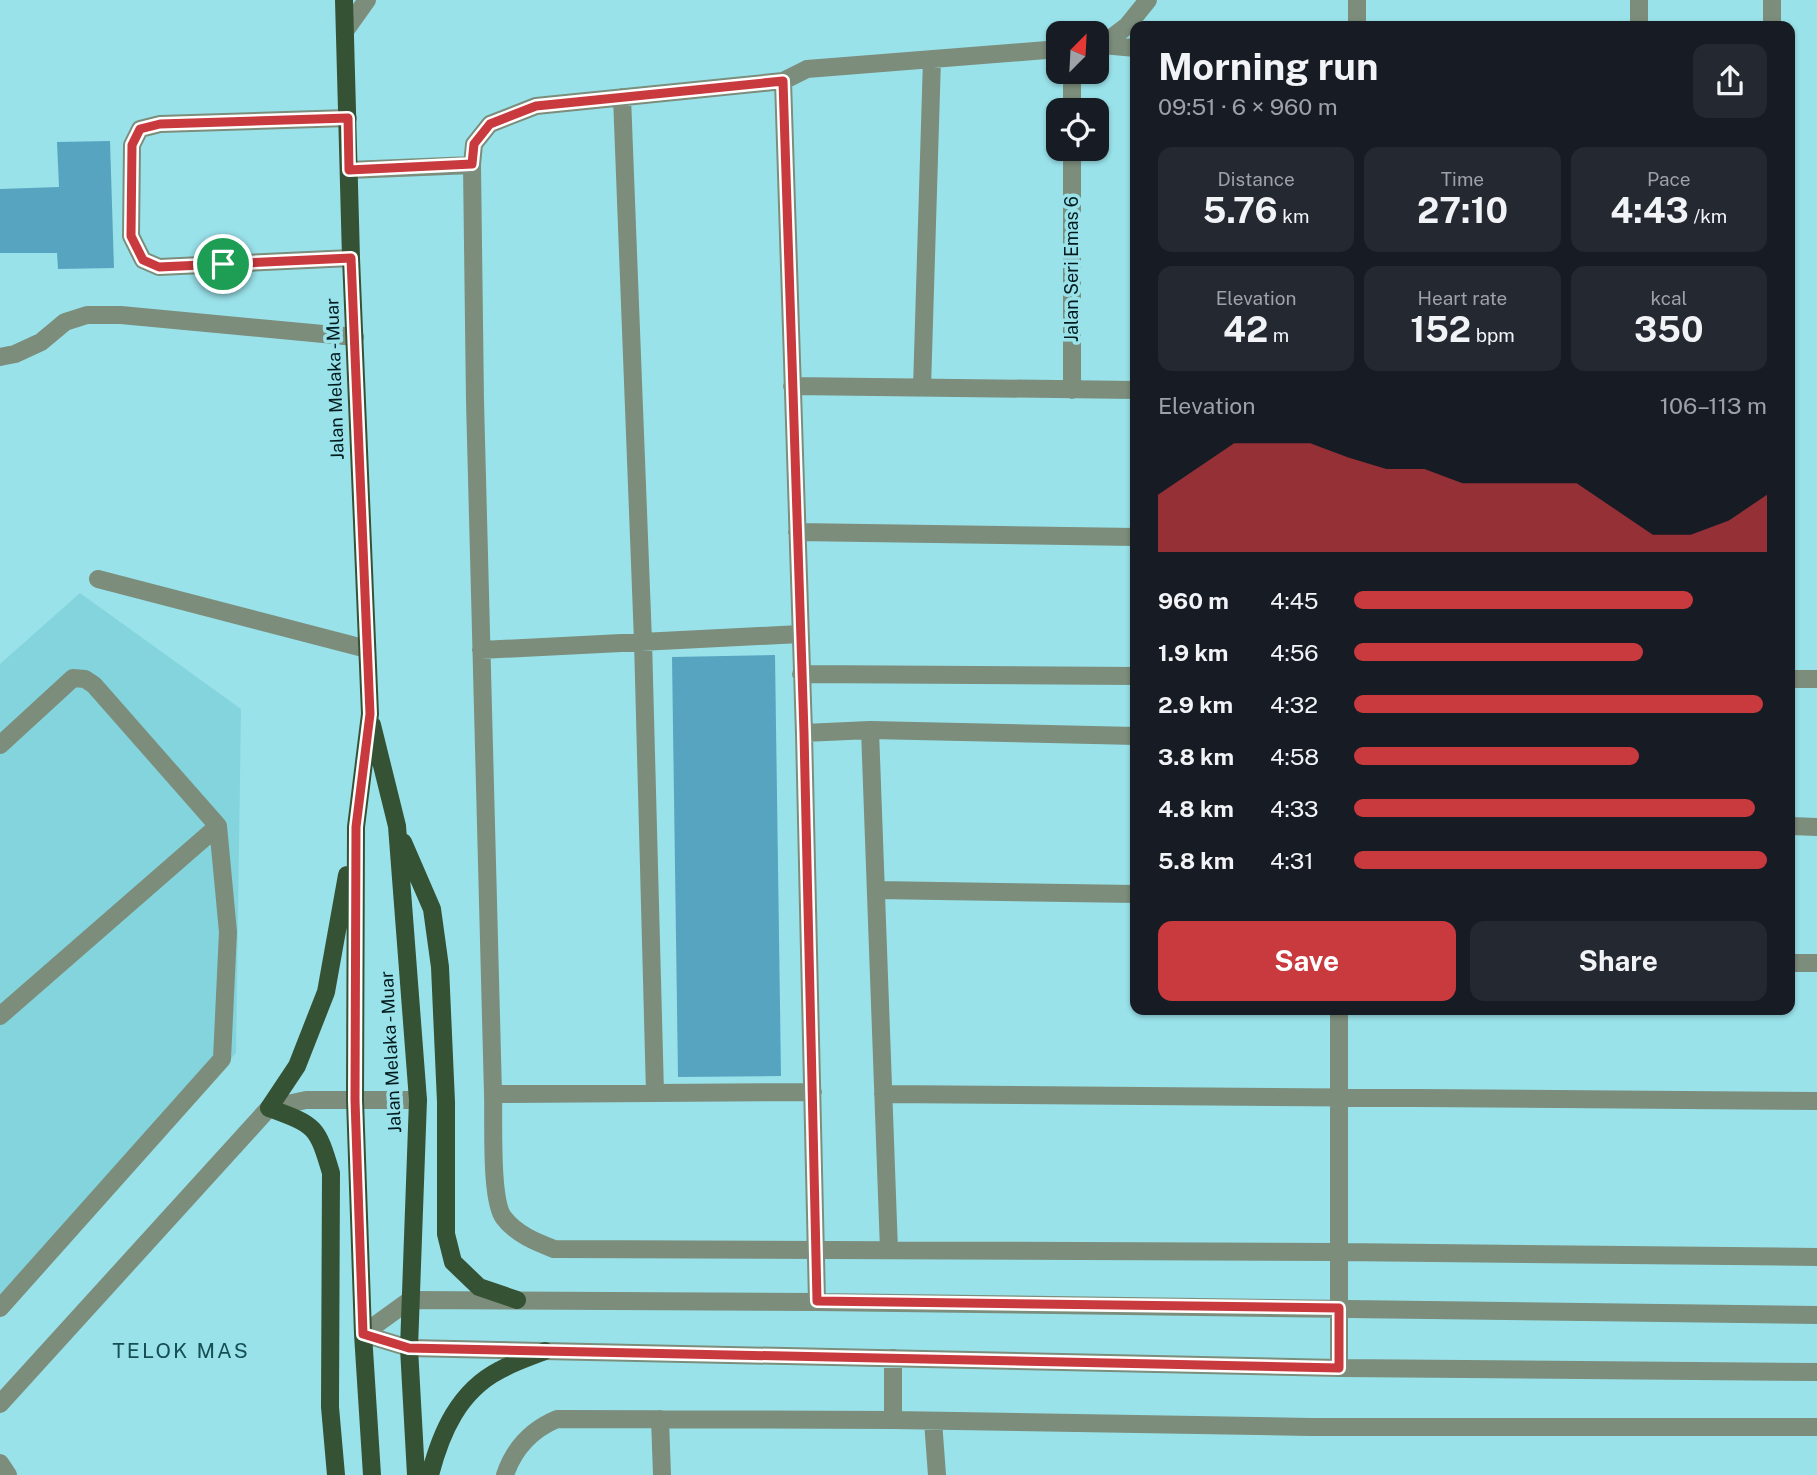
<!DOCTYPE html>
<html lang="en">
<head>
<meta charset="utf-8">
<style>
  :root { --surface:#171b24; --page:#242831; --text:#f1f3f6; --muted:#9ea1a6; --accent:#c93a3e }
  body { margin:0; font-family:"Public Sans",sans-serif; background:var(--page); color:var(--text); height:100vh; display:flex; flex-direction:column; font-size:26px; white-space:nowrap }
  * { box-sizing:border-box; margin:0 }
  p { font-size:23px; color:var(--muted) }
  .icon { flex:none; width:38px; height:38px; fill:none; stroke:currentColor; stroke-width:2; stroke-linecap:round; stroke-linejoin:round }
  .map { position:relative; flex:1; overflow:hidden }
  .drawer { position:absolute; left:1130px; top:21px; width:665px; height:994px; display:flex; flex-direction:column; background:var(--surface); border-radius:14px; box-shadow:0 2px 5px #0004 }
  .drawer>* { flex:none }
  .needle { width:46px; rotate:24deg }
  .controls { position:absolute; left:1046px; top:21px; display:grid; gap:14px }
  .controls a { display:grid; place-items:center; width:63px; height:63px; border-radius:14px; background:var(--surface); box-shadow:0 2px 5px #0004; font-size:35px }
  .pin { position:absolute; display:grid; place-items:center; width:60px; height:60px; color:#fff; margin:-30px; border:4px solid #fff; border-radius:50%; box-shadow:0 2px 7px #0007 }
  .round { display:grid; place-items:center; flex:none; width:74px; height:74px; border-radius:14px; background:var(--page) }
  .overview { display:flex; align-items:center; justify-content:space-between; height:119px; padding:0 28px }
  h1 { font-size:38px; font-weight:700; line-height:52px }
  .stats { display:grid; grid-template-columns:repeat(3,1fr); gap:10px; height:119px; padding:7px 28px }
  .stats div { display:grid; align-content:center; border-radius:14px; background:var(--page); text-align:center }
  .stats b { font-size:35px; font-weight:700 }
  .stats small { font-size:19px; font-weight:400 }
  .stats p { font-size:19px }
  .chart { height:196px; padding:14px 28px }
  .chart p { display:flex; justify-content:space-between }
  .chart svg { width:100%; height:126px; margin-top:7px; fill:var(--accent); opacity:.7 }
  .primary-button { display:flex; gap:14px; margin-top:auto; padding:14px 28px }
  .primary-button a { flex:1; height:80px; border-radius:14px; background:var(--accent); color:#fff; font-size:28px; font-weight:700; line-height:80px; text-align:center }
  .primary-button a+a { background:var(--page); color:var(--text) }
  ul { padding:0 28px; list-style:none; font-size:23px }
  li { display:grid; grid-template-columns:112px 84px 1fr; align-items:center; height:52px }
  li i { height:18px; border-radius:9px; background:var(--accent) }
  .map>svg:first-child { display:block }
  .built { fill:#84d4dd }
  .building { fill:#57a4c0 }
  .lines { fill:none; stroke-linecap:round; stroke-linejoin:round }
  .minor { stroke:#7c8d7b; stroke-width:18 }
  .major { stroke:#355334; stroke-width:18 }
  .route-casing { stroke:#fff; stroke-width:14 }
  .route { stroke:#c93a3e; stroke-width:9 }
  .labels { text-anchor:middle; stroke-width:7; stroke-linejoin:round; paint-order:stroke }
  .street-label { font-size:18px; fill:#001b1e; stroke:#9ae2ea }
  .quarter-label { font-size:21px; letter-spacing:2px; fill:#164f54; stroke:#9ae2ea }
</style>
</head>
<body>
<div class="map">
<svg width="1817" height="1475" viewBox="0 0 1817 1475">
  <rect width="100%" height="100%" fill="#9ae2ea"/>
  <path class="built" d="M80 593 241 709 236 1053 0 1311V664Z"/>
  <path class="building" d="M110 141 114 268 58 269 57 253H0V189L59 187 57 142Z
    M775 655 781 1076 678 1077 672 657Z"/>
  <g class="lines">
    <path class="minor" d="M1772 0V26
      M1357 26V0
      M1639 26V0
      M345 31 367 0
      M1102 45 1136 48
      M1097 46 1102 45 1127 26 1148 0
      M1059 49 807 69 783 81 536 106 490 124 474 144 472 165 475 401 493 1094C494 1120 490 1201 504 1218 516 1234 536 1242 554 1249L1339 1252 1817 1257
      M1072 72V110
      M783 81 804 733 817 1302
      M622 97 643 641 655 1093
      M348 118 160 124 140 129 132 145 131 236 143 260 159 267 351 258
      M1072 149V390
      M349 170 472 165
      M0 357 15 354 41 342 65 322 87 315H121L355 337
      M792 386 1136 390
      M922 388 932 59
      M797 532 1136 537
      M98 579 367 649
      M481 650 800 634
      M801 674 1136 676
      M1790 679H1817
      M870 730 889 1250
      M804 733 870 730 1136 736
      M0 745 73 678 85 679 94 685 218 826 228 932 222 1059 0 1308
      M1790 826 1817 827
      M876 890 1136 894
      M1790 963H1817
      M0 1016 218 826
      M493 1094 813 1092
      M883 1094 1817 1101
      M363 1334 410 1300 817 1302 1817 1315
      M363 1334 409 1348 1339 1368 1817 1372
      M893 1358V1420
      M1339 1368V1010
      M0 1404 269 1108 306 1100H418
      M660 1419 662 1475
      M933 1421 937 1475
      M0 1463 8 1475
      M505 1475C514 1448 531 1430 557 1419L893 1420 1310 1427H1817"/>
    <path class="major" d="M344 0 351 258 370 714 356 827 355 1100 363 1334 372 1475
      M372 725 397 826 418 1100 409 1348 416 1475
      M403 842 432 909 440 967 446 1102V1234L453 1262 479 1287 517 1300
      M336 1475 330 1407 331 1173C317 1125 315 1125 269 1108L297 1066 326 992 347 875
      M430 1475C441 1432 459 1391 500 1370 514 1362 530 1357 545 1351"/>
  </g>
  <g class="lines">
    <defs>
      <path id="route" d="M783 81 804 733 817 1301 1339 1308V1368L409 1348 363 1334 355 1100 356 827 370 714 351 258 159 267 143 260 131 236 132 145 140 129 160 124 348 118 349 170 472 164 474 144 490 124 536 106Z"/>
    </defs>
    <use href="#route" class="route-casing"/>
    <use href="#route" class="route"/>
  </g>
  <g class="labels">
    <g class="street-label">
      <text transform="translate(1072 269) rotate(-90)" y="6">Jalan Seri Emas 6</text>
      <text transform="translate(335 379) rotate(-92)" y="6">Jalan Melaka - Muar</text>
      <text transform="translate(391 1052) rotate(-93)" y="6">Jalan Melaka - Muar</text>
    </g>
    <g class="quarter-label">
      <text x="181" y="1358">TELOK MAS</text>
    </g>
  </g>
</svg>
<div class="controls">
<a><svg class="needle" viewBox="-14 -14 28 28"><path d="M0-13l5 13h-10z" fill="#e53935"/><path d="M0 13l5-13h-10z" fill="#9ea1a6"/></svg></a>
<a><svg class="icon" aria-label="locate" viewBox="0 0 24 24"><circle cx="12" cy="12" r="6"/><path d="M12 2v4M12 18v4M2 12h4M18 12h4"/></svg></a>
</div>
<div class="pin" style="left:223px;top:264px;background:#1e9e55"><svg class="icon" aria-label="arrive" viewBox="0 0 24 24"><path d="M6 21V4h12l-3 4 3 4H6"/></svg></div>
<section class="drawer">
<div class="overview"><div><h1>Morning run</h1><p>09:51 · 6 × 960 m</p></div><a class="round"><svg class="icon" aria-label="share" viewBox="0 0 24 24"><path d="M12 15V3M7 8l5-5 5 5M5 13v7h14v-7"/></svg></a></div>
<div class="stats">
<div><p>Distance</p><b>5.76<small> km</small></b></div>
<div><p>Time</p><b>27:10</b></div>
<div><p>Pace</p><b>4:43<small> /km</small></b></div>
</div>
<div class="stats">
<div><p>Elevation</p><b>42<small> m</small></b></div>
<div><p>Heart rate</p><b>152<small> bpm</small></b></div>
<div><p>kcal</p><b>350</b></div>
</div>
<div class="chart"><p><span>Elevation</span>106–113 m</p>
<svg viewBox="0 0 160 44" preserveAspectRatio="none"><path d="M0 44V24L10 15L20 6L30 6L40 6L50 11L60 15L70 15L80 20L90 20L100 20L110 20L120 29L130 38L140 38L150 33L160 24V44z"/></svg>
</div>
<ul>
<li><b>960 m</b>4:45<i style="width:82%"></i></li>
<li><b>1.9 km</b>4:56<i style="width:70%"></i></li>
<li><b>2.9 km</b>4:32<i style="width:99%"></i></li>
<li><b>3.8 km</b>4:58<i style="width:69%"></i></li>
<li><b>4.8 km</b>4:33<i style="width:97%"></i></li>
<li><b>5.8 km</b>4:31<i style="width:100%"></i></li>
</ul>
<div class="primary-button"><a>Save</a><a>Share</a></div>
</section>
</div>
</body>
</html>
